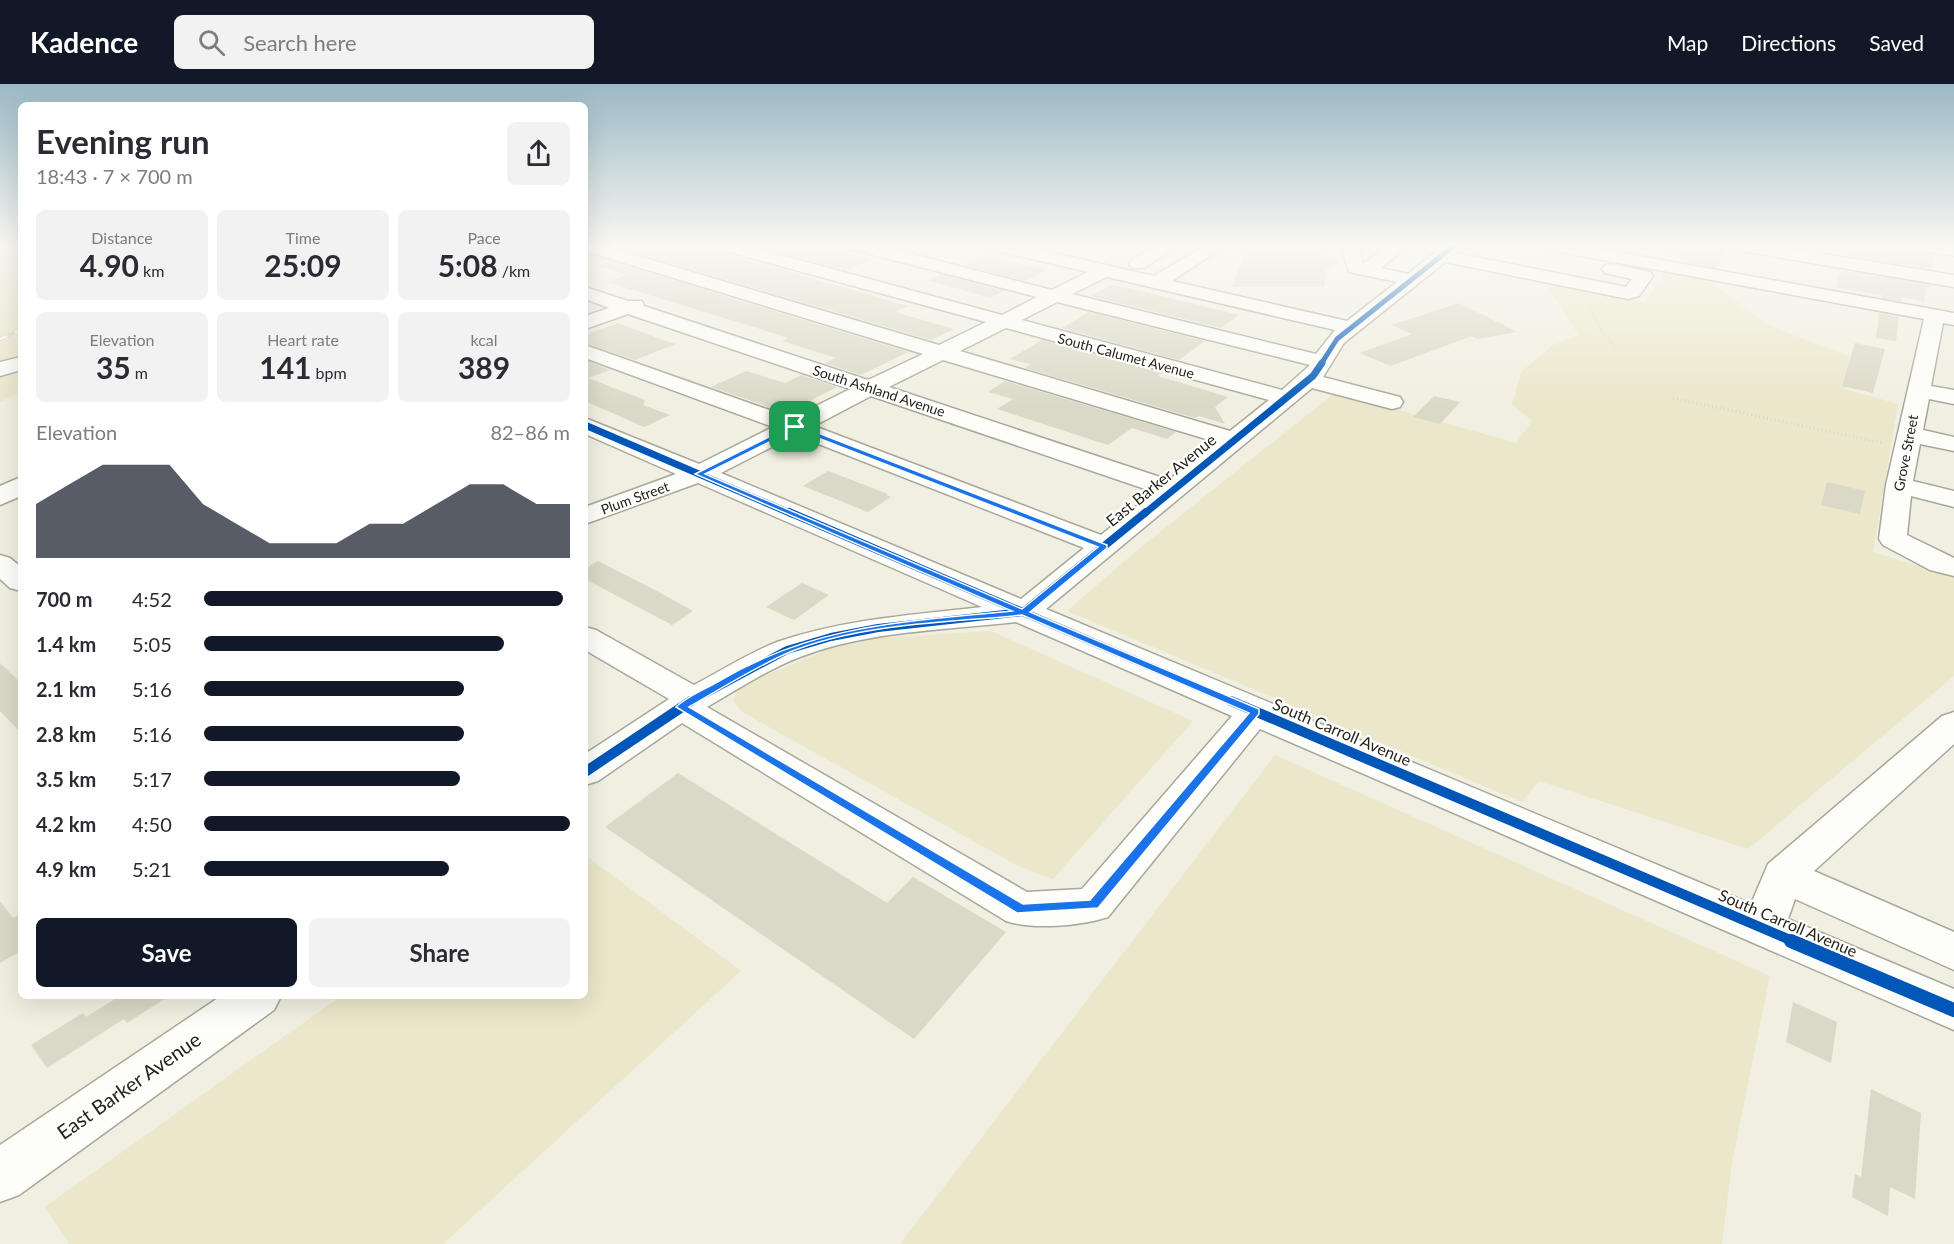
<!DOCTYPE html>
<html lang="en">
<head>
<meta charset="utf-8">
<style>
  :root { --surface:#fff; --page:#f2f2f3; --text:#2b2b33; --muted:#7c7c81; --accent:#111827 }
  body { margin:0; font-family:Lato,sans-serif; background:var(--page); color:var(--text); height:100vh; display:flex; flex-direction:column; font-size:22px; white-space:nowrap }
  * { box-sizing:border-box; margin:0 }
  p { font-size:20px; color:var(--muted) }
  .icon { flex:none; width:33px; height:33px; fill:none; stroke:currentColor; stroke-width:2; stroke-linecap:round; stroke-linejoin:round }
  .map { position:relative; flex:1; overflow:hidden }
  .panel { position:absolute; left:18px; top:18px; width:570px; height:897px; display:flex; flex-direction:column; background:var(--surface); border-radius:9px; box-shadow:0 6px 24px #0002 }
  .panel>* { flex:none }
  .pin { position:absolute; display:grid; place-items:center; width:51px; height:51px; color:#fff; margin:-26px; border-radius:12px; box-shadow:0 3px 9px #0006 }
  .round { display:grid; place-items:center; flex:none; width:63px; height:63px; border-radius:9px; background:var(--page) }
  .headline { display:flex; align-items:center; justify-content:space-between; height:102px; padding:0 18px }
  h1 { font-size:33px; font-weight:700; line-height:45px }
  .stats { display:grid; grid-template-columns:repeat(3,1fr); gap:9px; height:102px; padding:6px 18px }
  .stats div { display:grid; align-content:center; border-radius:9px; background:var(--page); text-align:center }
  .stats b { font-size:30px; font-weight:700 }
  .stats small { font-size:16px; font-weight:400 }
  .stats p { font-size:16px }
  .chart { height:168px; padding:12px 18px }
  .chart p { display:flex; justify-content:space-between }
  .chart svg { width:100%; height:108px; margin-top:6px; fill:var(--accent); opacity:.7 }
  .primary-button { display:flex; gap:12px; margin-top:auto; padding:12px 18px }
  .primary-button a { flex:1; height:69px; border-radius:9px; background:var(--accent); color:#fff; font-size:24px; font-weight:700; line-height:69px; text-align:center }
  .primary-button a+a { background:var(--page); color:var(--text) }
  ul { padding:0 18px; list-style:none; font-size:20px }
  li { display:grid; grid-template-columns:96px 72px 1fr; align-items:center; height:45px }
  li i { height:15px; border-radius:8px; background:var(--accent) }
  header { display:flex; align-items:center; gap:36px; box-sizing:border-box; height:84px; padding:0 30px; background:var(--accent); color:#fff }
  header strong { font-size:28px }
  nav { display:flex; gap:33px; margin-inline-start:auto; font-size:21px }
  .search { width:420px; height:54px; background:var(--page); display:flex; align-items:center; gap:15px; box-sizing:border-box; padding:0 21px; border-radius:9px; color:var(--muted); font-size:22px }
  .map>svg:first-child { display:block }
  .green { fill:#ebe7ca }
  .building { fill:#dad8c6 }
  .lines { fill:none; stroke-linecap:round; stroke-linejoin:round }
  .minor-casing { stroke:#a8a79c; stroke-width:3 }
  .path-far1 { stroke:#d8d7d3; stroke-width:2; stroke-dasharray:1 2; stroke-linecap:butt }
  .path { stroke:#d8d7d3; stroke-width:3; stroke-dasharray:1 3; stroke-linecap:butt }
  .minor { fill:#fdfdfa; fill-rule:evenodd }
  .rail-casing { stroke:#d7d6d3; stroke-width:4 }
  .rail { stroke:#fff; stroke-width:2; stroke-dasharray:8; stroke-linecap:butt }
  .cycleway-far4-casing { stroke:#fff; stroke-width:8 }
  .cycleway-far3-casing { stroke:#fff; stroke-width:10 }
  .cycleway-far2-casing { stroke:#fff; stroke-width:12 }
  .cycleway-far1-casing { stroke:#fff; stroke-width:14 }
  .cycleway-casing { stroke:#fff; stroke-width:17 }
  .cycleway-far4 { stroke:#0057b8; stroke-width:5 }
  .cycleway-far3 { stroke:#0057b8; stroke-width:7 }
  .cycleway-far2 { stroke:#0057b8; stroke-width:8 }
  .cycleway-far1 { stroke:#0057b8; stroke-width:10 }
  .cycleway { stroke:#0057b8; stroke-width:14 }
  .route { fill:#1a73e8; stroke:#fff; stroke-width:1.5; fill-rule:evenodd }
  .labels { text-anchor:middle; stroke-width:4.5; stroke-linejoin:round; paint-order:stroke }
  .far-street-label { font-size:14px; fill:#26241a; stroke:#fff }
  .street-label { font-size:16px; fill:#26241a; stroke:#fff }
  .near-street-label { font-size:20px; fill:#26241a; stroke:#fff }
</style>
</head>
<body>
<header>
<strong>Kadence</strong>
<div class="search"><svg class="icon" aria-label="search" viewBox="0 0 24 24"><circle cx="10" cy="10" r="6"/><path d="M15 15l6 6"/></svg>Search here</div>
<nav><a>Map</a><a>Directions</a><a>Saved</a></nav>
</header>
<div class="map">
<svg width="1954" height="1160" viewBox="0 0 1954 1160">
  <rect width="100%" height="100%" fill="#f1efe1"/>
  <path class="green" d="M0 161H21V308L0 318Z
    M1572 161H1654L1644 174Z
    M1664 189 1709 196 1767 241 1847 271 1852 284 1845 305 1898 320 1873 468 1954 493V592L1748 765 1539 697 1522 718 1067 527 1141 463 1336 308 1516 359 1532 337 1512 320 1521 288 1553 261 1578 251 1546 200 1645 219Z
    M991 547 1193 637 1053 795 1018 782 742 628 733 617 738 606 754 596 829 565 878 554Z
    M1275 671 1770 892 1732 1078 1722 1160H900Z
    M585 771 741 887 443 1160H69L45 1123 341 912H585Z"/>
  <path class="building" d="M656 161H714L717 167 908 222 895 228 954 245 931 256 635 169Z
    M753 161H816L873 176 846 186Z
    M1248 161H1335L1321 171 1342 176 1326 186 1324 203H1232Z
    M1659 161H1710L1726 164 1716 184 1686 178Z
    M1853 161H1875L1934 171 1932 185 1848 172Z
    M983 171 991 172 1048 186 1025 197 962 181Z
    M611 177 908 268 861 291 825 279 836 274 782 257 789 254 607 198 627 191 598 182Z
    M1842 186 1929 201V204L1926 203 1924 217 1901 213V217L1881 214 1882 211 1835 203Z
    M940 190 1004 207 990 214 928 196Z
    M1112 201 1149 209 1239 231 1221 244 1090 212Z
    M1459 219 1517 248 1478 255 1472 252 1391 282 1359 269 1412 250 1391 241Z
    M1089 228 1205 257 1179 276 1062 244Z
    M1879 229 1899 233 1896 257 1876 254Z
    M618 239 666 257 676 260 635 276 585 259V251Z
    M1042 256 1162 289 1158 292 1228 313 1215 323 1225 340 1199 332 1195 334 1025 284 1031 280 1010 275Z
    M1855 259 1885 265 1873 309 1842 302Z
    M585 276 610 286 588 294 645 316 643 321 670 331 644 343 585 317Z
    M746 287 785 299 801 291 837 303 786 329 711 303Z
    M1005 297 1176 348 1167 355 1132 344 1108 361 997 325 1013 315 988 308Z
    M1434 312 1460 318 1440 340 1413 333Z
    M828 387 888 410 886 411 891 413 868 428 803 402Z
    M1827 398 1865 407 1860 430 1821 421Z
    M598 477 655 506 693 527 672 541 585 495V485Z
    M802 499 829 511 794 536 766 523Z
    M0 579 21 599V649L0 627Z
    M678 689 887 819 913 793 1006 848 914 955 605 743Z
    M0 817 13 834 21 830V867L0 879Z
    M120 912H169L127 939 124 935 47 984 31 961 83 929 86 933Z
    M1793 918 1837 938 1831 979 1786 958Z
    M1871 1005 1921 1029 1915 1115 1890 1103 1888 1132 1852 1113 1855 1090 1861 1093Z"/>
  <g class="lines">
    <defs>
      <path id="minor" d="M585 161H601L939 261 986 238 718 165 716 161H744L1002 231 1037 213 850 165 848 161H877L1052 206 1088 188 989 165 987 161H1018L1154 192 1206 161H1226L1172 197 1347 237 1397 198 1349 188 1342 165 1345 161H1364L1360 166 1363 180 1383 166 1377 161H1401L1403 166 1381 184 1408 190 1444 161H1463L1455 169 1626 203 1632 195 1605 189 1602 185 1605 181 1611 180 1650 188 1653 192 1639 212 1628 215 1445 178 1344 259 1323 293 1400 313 1403 318 1400 323 1392 325 1312 304 1046 525 1751 820 1768 780 1942 632 1954 628V660L1814 787 1954 848V886L1795 815 1788 835 1954 905V946L1260 645 1108 833C1081 842 1032 846 1006 837L682 639 598 697 585 701V670L669 615 585 566V543L596 546 694 601C721 587 749 569 777 558 843 535 913 531 982 523L698 399 585 440V423L676 390 585 350V334L699 380 773 343 585 274V261L792 334 850 305 628 230 585 245V232L609 224 585 215V203L628 217H642L644 222 868 296 923 270 585 167ZM1107 193 1335 246 1316 270 1072 210ZM1057 218 1310 281 1282 306 1022 236ZM1006 244 1269 316 1230 347 960 267ZM943 276 1216 358 1169 396 889 303ZM871 312 1154 408 1101 451 814 342ZM795 351 811 357 1084 464 1021 515 721 389ZM1016 538 1232 632 1082 805 1027 808 707 623C737 606 768 585 800 573 867 547 945 546 1016 538Z
        M1158 161H1179L1144 184H1132L1129 180 1132 176Z
        M1541 161H1579L1954 229V241L1943 239 1931 302 1954 306V320L1929 315 1923 346 1954 353V367L1920 360 1913 397 1954 407V423L1911 412 1907 451 1954 474V492L1930 486 1883 461 1879 455 1886 401 1924 235 1549 166Z
        M1727 161H1768L1954 191V203L1735 166Z
        M1911 161 1954 162V172L1913 165Z
        M21 273V286L0 292V278Z
        M21 393V412L0 421V402Z
        M0 471 10 474 21 483V507L10 504 0 495Z
        M221 912H281L274 926 19 1111 0 1118V1061Z"/>
    </defs>
    <use href="#minor" class="minor-casing"/>
    <path class="path-far1" d="M1589 220 1600 244 1616 265"/>
    <path class="path" d="M1673 314 1882 359"/>
    <use href="#minor" class="minor"/>
    <defs>
      <path id="rail" d="M0 255 21 246"/>
    </defs>
    <use href="#rail" class="rail-casing"/>
    <use href="#rail" class="rail"/>
    <defs>
      <path id="cycleway-far4" d="M1321 280 1337 255 1455 161"/>
      <path id="cycleway-far3" d="M585 341 792 430
        M1144 430 1313 292 1322 279"/>
      <path id="cycleway-far2" d="M789 428 1235 619
        M688 619 787 566 831 553 878 544 1023 528 1146 428"/>
      <path id="cycleway-far1" d="M1231 617 1795 858
        M585 688 691 617"/>
      <path id="cycleway" d="M1791 857 1954 926"/>
    </defs>
    <use href="#cycleway-far4" class="cycleway-far4-casing"/>
    <use href="#cycleway-far3" class="cycleway-far3-casing"/>
    <use href="#cycleway-far2" class="cycleway-far2-casing"/>
    <use href="#cycleway-far1" class="cycleway-far1-casing"/>
    <use href="#cycleway" class="cycleway-casing"/>
    <use href="#cycleway-far4" class="cycleway-far4"/>
    <use href="#cycleway-far3" class="cycleway-far3"/>
    <use href="#cycleway-far2" class="cycleway-far2"/>
    <use href="#cycleway-far1" class="cycleway-far1"/>
    <use href="#cycleway" class="cycleway"/>
  </g>
  <linearGradient id="sky" x2="0" y2="1"><stop stop-color="#9bb9c5"/><stop offset="0.5" stop-color="#f9f8f2"/><stop offset="1" stop-color="#f9f8f2" stop-opacity="0"/></linearGradient>
  <rect width="1954" height="324" fill="url(#sky)"/>
  <path class="route" d="M795 340 1107 461V464L1030 528 1259 625V630L1098 824 1017 829 676 623C687 612 706 605 719 597 816 540 904 538 1012 527L695 390ZM795 345 1098 463 1022 525 705 390ZM1022 531 1249 629 1090 816 1023 820 689 623C722 604 755 583 790 568 862 539 946 539 1022 531Z"/>
  <g class="labels">
    <g class="far-street-label">
      <text transform="translate(1126 272) rotate(15)" y="5">South Calumet Avenue</text>
      <text transform="translate(879 307) rotate(18)" y="5">South Ashland Avenue</text>
      <text transform="translate(1906 369) rotate(-79)" y="5">Grove Street</text>
      <text transform="translate(635 414) rotate(-20)" y="5">Plum Street</text>
    </g>
    <g class="street-label">
      <text transform="translate(1161 396) rotate(-39)" y="6">East Barker Avenue</text>
      <text transform="translate(1342 648) rotate(23)" y="6">South Carroll Avenue</text>
      <text transform="translate(1788 839) rotate(23)" y="6">South Carroll Avenue</text>
    </g>
    <g class="near-street-label">
      <text transform="translate(129 1002) rotate(-35)" y="7">East Barker Avenue</text>
    </g>
  </g>
</svg>
<div class="pin" style="left:795px;top:343px;background:#1e9e55"><svg class="icon" aria-label="arrive" viewBox="0 0 24 24"><path d="M6 21V4h12l-3 4 3 4H6"/></svg></div>
<section class="panel">
<div class="headline"><div><h1>Evening run</h1><p>18:43 · 7 × 700 m</p></div><a class="round"><svg class="icon" aria-label="share" viewBox="0 0 24 24"><path d="M12 15V3M7 8l5-5 5 5M5 13v7h14v-7"/></svg></a></div>
<div class="stats">
<div><p>Distance</p><b>4.90<small> km</small></b></div>
<div><p>Time</p><b>25:09</b></div>
<div><p>Pace</p><b>5:08<small> /km</small></b></div>
</div>
<div class="stats">
<div><p>Elevation</p><b>35<small> m</small></b></div>
<div><p>Heart rate</p><b>141<small> bpm</small></b></div>
<div><p>kcal</p><b>389</b></div>
</div>
<div class="chart"><p><span>Elevation</span>82–86 m</p>
<svg viewBox="0 0 160 44" preserveAspectRatio="none"><path d="M0 44V22L10 14L20 6L30 6L40 6L50 22L60 30L70 38L80 38L90 38L100 30L110 30L120 22L130 14L140 14L150 22L160 22V44z"/></svg>
</div>
<ul>
<li><b>700 m</b>4:52<i style="width:98%"></i></li>
<li><b>1.4 km</b>5:05<i style="width:82%"></i></li>
<li><b>2.1 km</b>5:16<i style="width:71%"></i></li>
<li><b>2.8 km</b>5:16<i style="width:71%"></i></li>
<li><b>3.5 km</b>5:17<i style="width:70%"></i></li>
<li><b>4.2 km</b>4:50<i style="width:100%"></i></li>
<li><b>4.9 km</b>5:21<i style="width:67%"></i></li>
</ul>
<div class="primary-button"><a>Save</a><a>Share</a></div>
</section>
</div>
</body>
</html>
